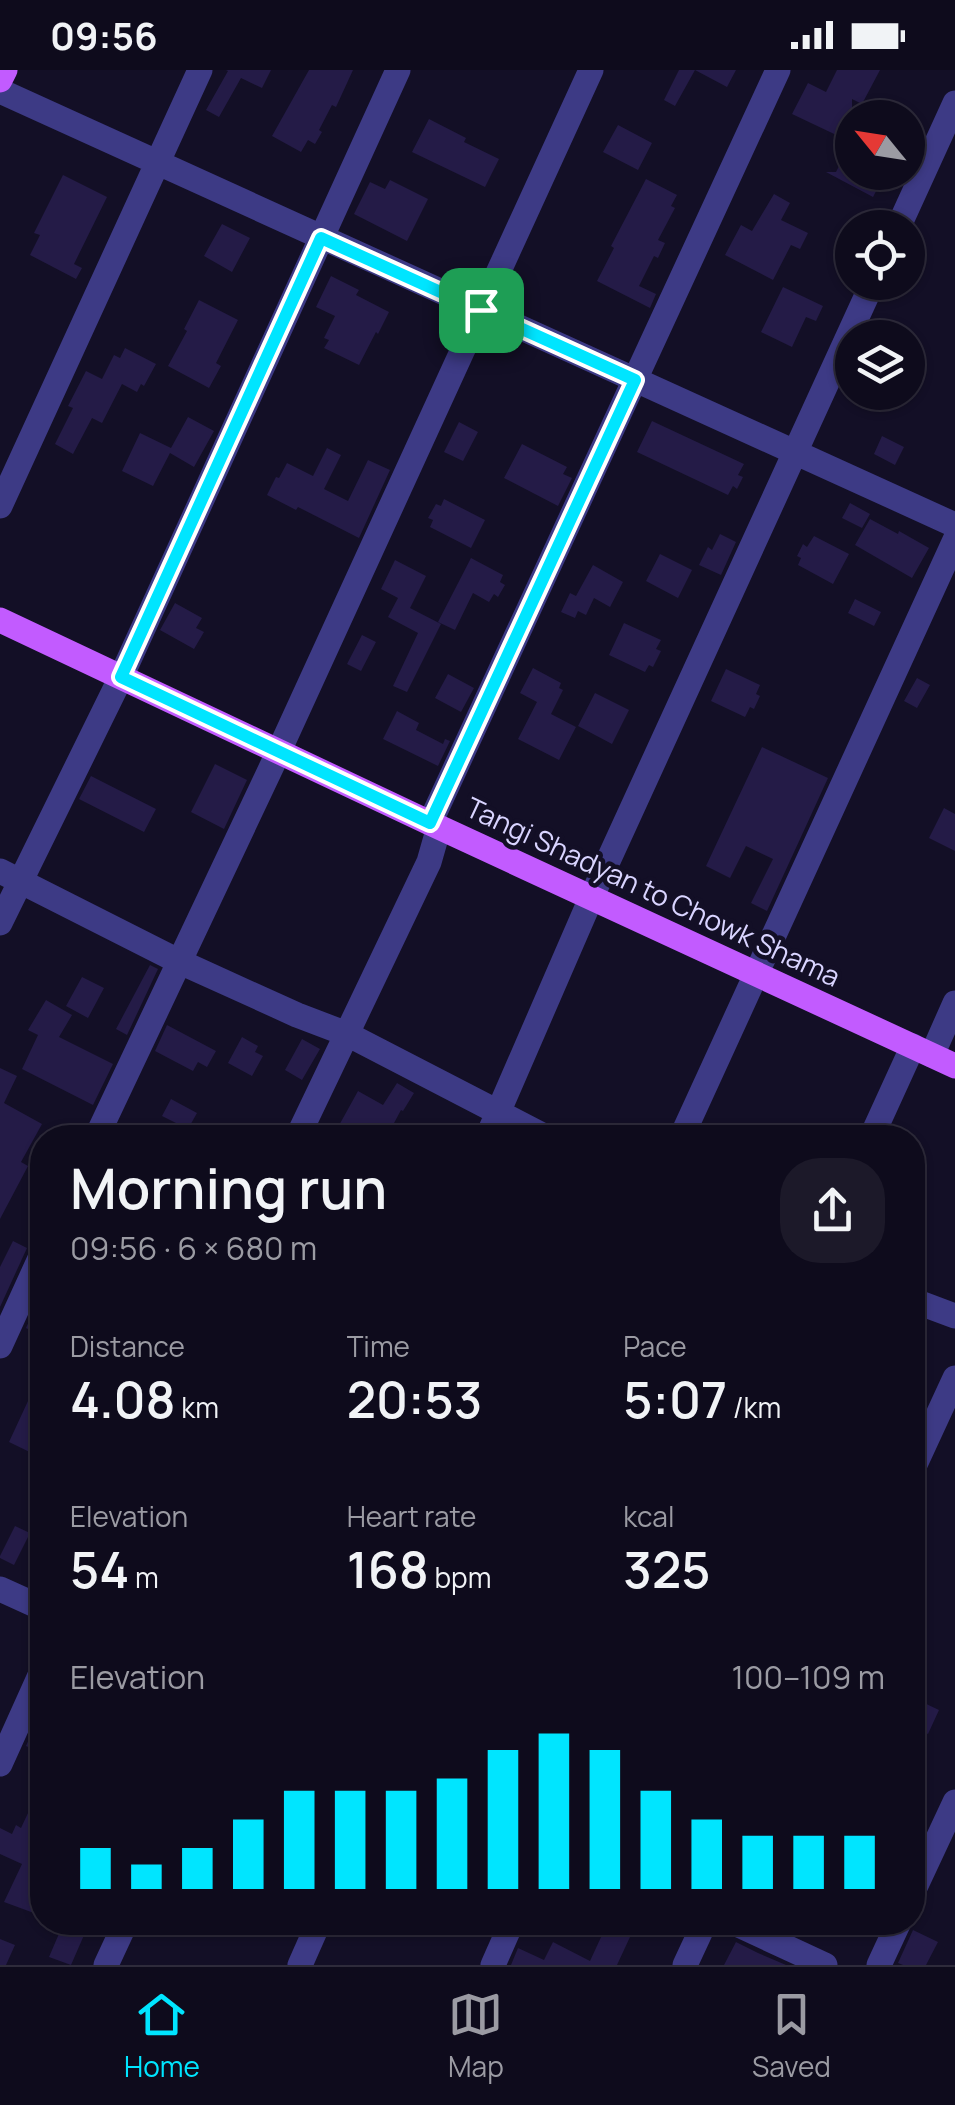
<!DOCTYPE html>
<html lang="en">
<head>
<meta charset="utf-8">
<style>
  :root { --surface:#0e0b1c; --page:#1c1929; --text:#f1f3f6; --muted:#9b9ba3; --line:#2e2b3b; --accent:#00e5ff }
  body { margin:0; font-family:Manrope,sans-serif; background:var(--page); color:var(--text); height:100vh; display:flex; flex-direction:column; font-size:38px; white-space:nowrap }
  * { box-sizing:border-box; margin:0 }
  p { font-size:32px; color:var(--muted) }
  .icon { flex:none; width:55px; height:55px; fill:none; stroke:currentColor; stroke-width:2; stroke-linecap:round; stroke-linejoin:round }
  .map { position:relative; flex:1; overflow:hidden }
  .details { position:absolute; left:30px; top:1055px; width:895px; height:810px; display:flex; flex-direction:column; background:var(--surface); border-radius:40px; box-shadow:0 2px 8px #0004,0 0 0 2px var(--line) }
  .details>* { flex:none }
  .needle { width:65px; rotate:300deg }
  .controls { position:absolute; left:835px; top:30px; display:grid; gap:20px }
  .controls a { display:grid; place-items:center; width:90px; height:90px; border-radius:50%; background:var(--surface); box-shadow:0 2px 8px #0004,0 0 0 2px var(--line); font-size:50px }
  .pin { position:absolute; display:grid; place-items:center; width:85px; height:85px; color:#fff; margin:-42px; border-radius:20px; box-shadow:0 5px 15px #0006 }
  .round { display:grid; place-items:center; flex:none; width:105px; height:105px; border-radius:40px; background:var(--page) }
  .head { display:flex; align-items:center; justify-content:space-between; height:170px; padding:0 40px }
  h1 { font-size:55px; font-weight:600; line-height:75px }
  .stats { display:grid; grid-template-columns:repeat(3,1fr); gap:15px; height:170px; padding:10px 40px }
  .stats div { display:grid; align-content:center }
  .stats b { font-size:50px; font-weight:600 }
  .stats small { font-size:28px; font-weight:400 }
  .stats p { font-size:28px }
  .chart { height:280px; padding:20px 40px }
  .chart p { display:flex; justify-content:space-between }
  .chart svg { width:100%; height:180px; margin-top:10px; stroke:var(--accent); stroke-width:6 }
  .status { display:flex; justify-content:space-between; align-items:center; height:70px; padding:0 50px; background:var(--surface); direction:ltr }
  .status svg { height:28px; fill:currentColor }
  .tab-bar { display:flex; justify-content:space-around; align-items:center; height:140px; border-top:2px solid var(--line); background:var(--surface); font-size:28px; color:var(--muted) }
  .tab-bar a { display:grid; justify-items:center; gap:5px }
  .tab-bar .selected { color:var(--accent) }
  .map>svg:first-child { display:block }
  .building { fill:#241b47 }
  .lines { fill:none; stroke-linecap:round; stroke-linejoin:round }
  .minor { stroke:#3d3a85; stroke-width:25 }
  .major { stroke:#c25bff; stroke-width:25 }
  .route-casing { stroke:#fff; stroke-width:20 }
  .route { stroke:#00e5ff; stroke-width:12 }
  .labels { text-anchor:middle; stroke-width:9; stroke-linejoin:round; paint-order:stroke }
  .street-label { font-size:28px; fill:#d9d4ff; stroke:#130f26 }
</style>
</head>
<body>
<div class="status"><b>09:56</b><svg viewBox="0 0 49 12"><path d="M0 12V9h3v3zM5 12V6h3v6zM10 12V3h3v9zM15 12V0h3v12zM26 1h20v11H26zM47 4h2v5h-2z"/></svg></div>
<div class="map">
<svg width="955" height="1895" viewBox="0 0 955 1895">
  <rect width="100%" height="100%" fill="#130f26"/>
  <path class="building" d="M226 0H271L262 18 241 8 219 47 206 40 228 1Z
    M309 0H353L336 37 332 35 319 60 322 62 315 74 308 70 301 82 272 66Z
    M679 0H736L727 17 695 0 675 36 664 30Z
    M837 0H880L862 34 852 29V102H886L873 127 826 102H836L851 72 792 44 808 13 826 22Z
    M429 49 466 68 464 72 499 89 485 117 412 82Z
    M618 55 652 73 638 100 603 82Z
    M63 105 107 127 74 194 82 198 76 209 30 185 40 165 34 163Z
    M646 109 677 125 671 136 675 138 658 170 665 173 658 188 654 186 639 216 656 224 650 238 597 211 614 178 611 176Z
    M390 110 428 129 407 171 354 144 370 112 385 119Z
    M774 124 790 133 781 150 808 163 800 179 791 175 773 210 725 185 741 155 752 161Z
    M222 154 250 168 232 202 204 186Z
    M331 206 359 220 356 225 389 242 378 264 376 262 359 295 324 278 329 270 324 268 335 246 316 237Z
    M783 217 823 236 816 251 806 247 792 277 761 262Z
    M199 230 238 250 216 293 221 296 209 318 168 296 187 261 184 259Z
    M125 278 156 294 144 316 141 314 137 322 122 314 102 353 92 348 73 384 55 374 73 338 68 336 86 301 102 309 114 285 120 288Z
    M188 347 214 361 194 397 170 383 153 416 122 401 140 363 171 378Z
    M652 351 744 394 738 405 743 407 737 419 733 416 728 425 637 382Z
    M459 352 478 362 463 391 444 382Z
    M882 366 904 377 895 395 874 384Z
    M522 374 567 397 563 404 572 408 558 436 504 408Z
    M327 378 341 385 324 419 348 431 368 390 390 400 359 468 298 437 296 440 267 425 276 407 279 408 287 393 313 406Z
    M444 429 485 450 471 478 430 457 433 450 428 448 436 434 441 436Z
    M850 433 870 444 862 458 842 448Z
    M870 449 898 464 899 461 929 478 912 508 855 475Z
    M720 464 736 472 721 505 699 495 708 477 712 480Z
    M814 466 849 484 833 514 798 495 801 488 797 486 803 474 807 477Z
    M660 484 692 500 678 528 646 511Z
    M471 488 503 505 500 512 505 515 498 527 494 524 489 532 473 523 455 560 438 552Z
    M395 490 426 506 410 538 441 554 407 622 393 616 418 563 388 547 398 528 381 519Z
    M593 495 623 512 610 537 594 528 586 545 578 541 575 548 561 542 570 523 576 526Z
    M855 529 881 542 874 556 848 543Z
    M175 533 202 548 196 558 204 562 194 579 160 560Z
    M624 553 661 570 656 579 661 581 653 597 649 595 645 602 609 585Z
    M362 565 376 572 361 601 347 594Z
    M533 598 561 613 559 618 563 620 551 644 576 657 559 690 518 669 537 632 520 623Z
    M726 599 760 615 756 624 760 626 754 639 750 637 745 647 711 631Z
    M448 604 474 618 461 642 435 628Z
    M917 608 930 615 917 638 904 631Z
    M595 623 629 640 612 674 578 656Z
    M397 641 419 653 416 660 443 674 445 669 450 671 438 696 383 669Z
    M762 677 828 708 767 841 751 833 773 789 746 776 730 808 706 796Z
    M215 694 247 710 224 759 191 742Z
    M91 706 156 739 144 762 79 729Z
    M944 738 955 744V781L929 768Z
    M150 895 158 899 127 965 116 959Z
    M82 907 104 918 88 948 66 936Z
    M46 930 72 945 59 967 113 994 93 1035 22 999 38 965 28 960Z
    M167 955 216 981 207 997 198 992 193 1001 155 981Z
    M242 967 258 976 255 982 263 986 252 1006 228 993Z
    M302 969 320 979 302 1010 285 1000Z
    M0 998 17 1006 4 1033 42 1054 21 1092 28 1096 0 1149Z
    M397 1013 414 1023 403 1041 401 1040 386 1068H354L337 1059 358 1021 383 1035Z
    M171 1029 197 1043 188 1059 162 1046Z
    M13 1171 27 1178 0 1237V1197Z
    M42 1223V1266L26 1258Z
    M28 1331 42 1338V1388L9 1372Z
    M15 1456 30 1463 14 1495 0 1488V1486Z
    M920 1631 939 1640 928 1664 912 1656V1635L917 1637Z
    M42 1639V1683L26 1676Z
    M42 1713V1846L4 1832 22 1794 0 1784V1758L12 1764 16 1755 21 1758Z
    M64 1852H81L88 1856 71 1895 49 1887Z
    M608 1852H633L627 1866 630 1867 617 1895H511L518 1878 544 1890 553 1872 590 1891Z
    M913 1860 938 1872 926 1895H903L898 1893Z
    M0 1869 15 1875 6 1895H0Z
    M736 1872 758 1883 786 1895H724Z"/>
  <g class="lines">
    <path class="minor" d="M0 21 955 455
      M898 158 955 33
      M0 436 200 0
      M430 753 778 0
      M0 801 178 891 297 945 347 964 548 1068
      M0 853 121 607 398 0
      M932 985 955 933
      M96 1068 279 681 591 0
      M297 1068 429 792 439 757
      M487 1068 592 826 873 212
      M681 1068 955 470
      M871 1068 913 976
      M912 1230 955 1246
      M0 1276 42 1184
      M912 1401 955 1308
      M0 1519 42 1538
      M0 1694 42 1601
      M912 1824 955 1732
      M732 1852 825 1895
      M106 1895 126 1852
      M300 1895 319 1852
      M493 1895 512 1852
      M685 1895 705 1852
      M879 1895 899 1852"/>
    <path class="major" d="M0 10 5 0
      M0 550 430 753 955 996"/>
  </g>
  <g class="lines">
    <defs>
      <path id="route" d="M321 168 635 310 430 753 121 607Z"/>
    </defs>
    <use href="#route" class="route-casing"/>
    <use href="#route" class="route"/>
  </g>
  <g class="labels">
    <g class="street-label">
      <text transform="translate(653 822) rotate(25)" y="10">Tangi Shadyan to Chowk Shama</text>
    </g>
  </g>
</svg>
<div class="controls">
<a><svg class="needle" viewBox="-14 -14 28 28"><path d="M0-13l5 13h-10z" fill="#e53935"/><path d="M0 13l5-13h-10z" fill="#9b9ba3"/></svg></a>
<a><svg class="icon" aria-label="locate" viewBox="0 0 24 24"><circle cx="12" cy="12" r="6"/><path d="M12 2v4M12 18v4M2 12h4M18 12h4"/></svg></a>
<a><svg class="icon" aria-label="layers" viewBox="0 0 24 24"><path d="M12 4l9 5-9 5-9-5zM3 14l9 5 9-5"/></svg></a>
</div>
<div class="pin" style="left:481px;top:240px;background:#1e9e55"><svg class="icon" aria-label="arrive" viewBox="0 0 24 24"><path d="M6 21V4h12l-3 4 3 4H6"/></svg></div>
<section class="details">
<div class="head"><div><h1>Morning run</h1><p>09:56 · 6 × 680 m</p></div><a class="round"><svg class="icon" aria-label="share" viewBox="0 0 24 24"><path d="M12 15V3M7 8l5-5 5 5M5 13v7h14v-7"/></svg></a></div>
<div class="stats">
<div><p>Distance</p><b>4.08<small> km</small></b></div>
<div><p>Time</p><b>20:53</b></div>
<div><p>Pace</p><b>5:07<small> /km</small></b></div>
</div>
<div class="stats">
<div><p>Elevation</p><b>54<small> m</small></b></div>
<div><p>Heart rate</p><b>168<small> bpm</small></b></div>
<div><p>kcal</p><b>325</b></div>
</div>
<div class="chart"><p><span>Elevation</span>100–109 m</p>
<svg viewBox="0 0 160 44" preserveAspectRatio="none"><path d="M5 44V34M15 44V38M25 44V34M35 44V27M45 44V20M55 44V20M65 44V20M75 44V17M85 44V10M95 44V6M105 44V10M115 44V20M125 44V27M135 44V31M145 44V31M155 44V31"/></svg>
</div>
</section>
</div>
<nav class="tab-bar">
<a class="selected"><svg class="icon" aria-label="home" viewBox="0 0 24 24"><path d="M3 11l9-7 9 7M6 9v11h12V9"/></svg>Home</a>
<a><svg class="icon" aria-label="map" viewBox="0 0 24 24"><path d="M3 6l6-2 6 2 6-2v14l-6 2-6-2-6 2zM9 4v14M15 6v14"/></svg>Map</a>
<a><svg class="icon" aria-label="saved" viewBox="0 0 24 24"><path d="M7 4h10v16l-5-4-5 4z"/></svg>Saved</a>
</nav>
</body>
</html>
